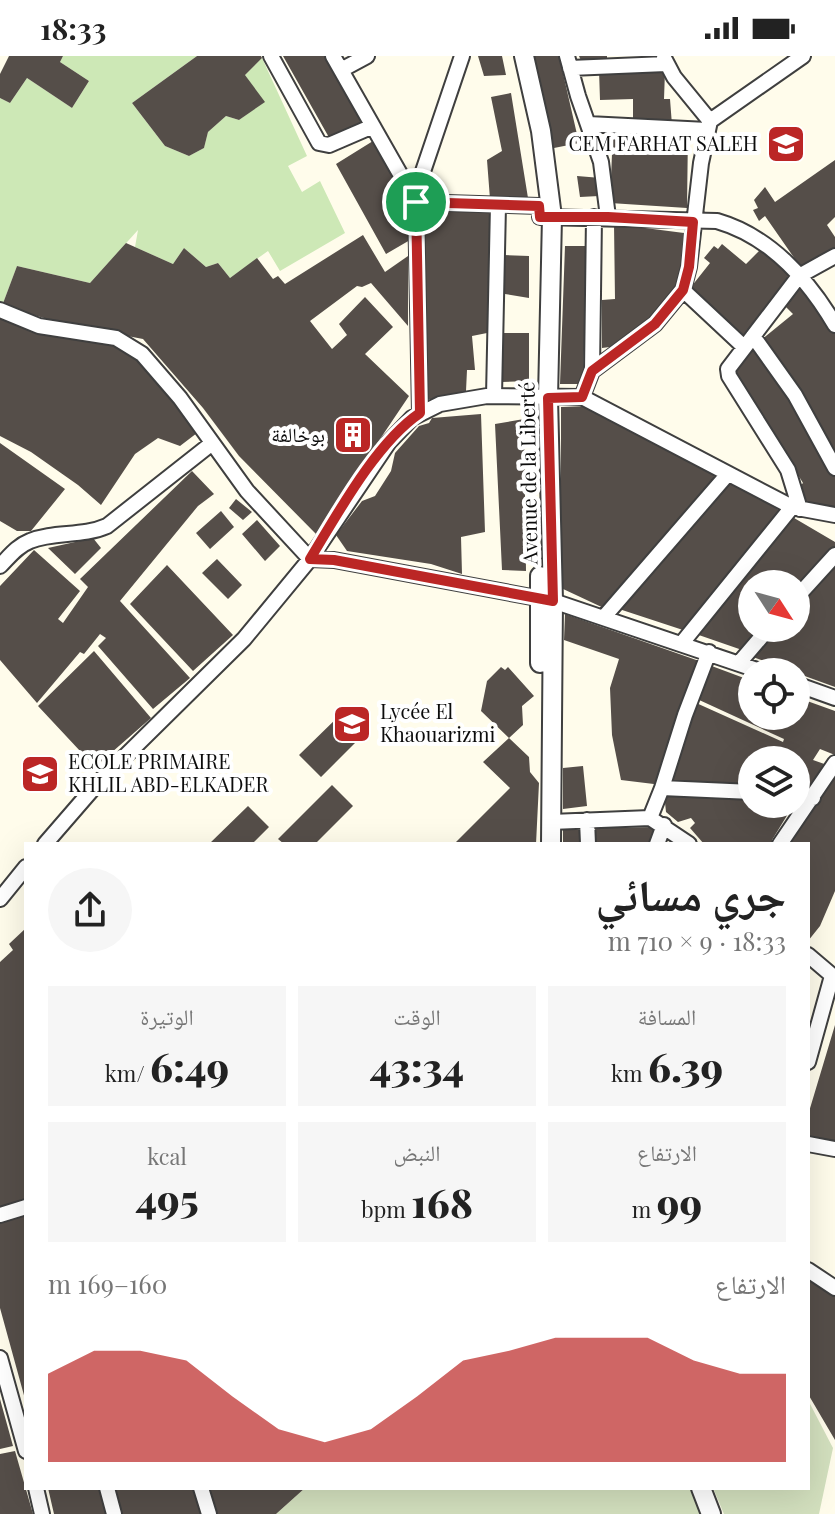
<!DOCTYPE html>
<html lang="ar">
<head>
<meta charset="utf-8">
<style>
  :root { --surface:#fff; --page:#f6f6f6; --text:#222; --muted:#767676; --accent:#bb2625 }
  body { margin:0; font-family:"Playfair Display","Noto Naskh Arabic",serif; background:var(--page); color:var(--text); direction:rtl; height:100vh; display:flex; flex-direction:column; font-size:30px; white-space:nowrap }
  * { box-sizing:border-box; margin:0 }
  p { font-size:26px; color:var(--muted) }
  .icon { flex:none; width:44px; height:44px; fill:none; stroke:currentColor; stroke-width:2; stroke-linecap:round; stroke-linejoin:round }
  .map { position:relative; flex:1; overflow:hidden; direction:ltr }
  .sheet { position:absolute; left:24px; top:786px; width:786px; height:648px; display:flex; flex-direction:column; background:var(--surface); border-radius:0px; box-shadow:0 8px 32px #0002; direction:rtl }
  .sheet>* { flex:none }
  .needle { width:52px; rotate:126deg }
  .tools { position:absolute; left:738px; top:514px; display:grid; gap:16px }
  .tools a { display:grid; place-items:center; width:72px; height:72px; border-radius:50%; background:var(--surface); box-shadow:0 8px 32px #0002; font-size:40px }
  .pin { position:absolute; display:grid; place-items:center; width:68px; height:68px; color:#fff; margin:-34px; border:4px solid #fff; border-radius:50%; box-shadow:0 2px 8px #0007 }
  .round { display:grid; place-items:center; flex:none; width:84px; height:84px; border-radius:42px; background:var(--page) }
  .overview { display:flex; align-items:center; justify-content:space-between; height:136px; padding:0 24px }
  h1 { font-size:44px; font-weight:800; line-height:60px }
  .stats { display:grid; grid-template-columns:repeat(3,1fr); gap:12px; height:136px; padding:8px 24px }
  .stats div { display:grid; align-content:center; border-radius:0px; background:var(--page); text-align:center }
  .stats b { font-size:40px; font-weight:800 }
  .stats small { font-size:22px; font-weight:400 }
  .stats p { font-size:22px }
  .chart { height:224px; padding:16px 24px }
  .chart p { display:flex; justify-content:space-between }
  .chart svg { width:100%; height:144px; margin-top:8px; fill:var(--accent); opacity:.7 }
  .status { display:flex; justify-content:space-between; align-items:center; height:56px; padding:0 40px; background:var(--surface); direction:ltr }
  .status svg { height:22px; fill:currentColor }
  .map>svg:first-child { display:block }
  .green { fill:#cde8b6 }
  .cemetery { fill:#d3e0be }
  .building { fill:#554e49 }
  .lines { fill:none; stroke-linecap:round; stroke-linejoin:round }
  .minor-casing { stroke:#3f3f3f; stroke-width:18 }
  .tertiary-casing { stroke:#3f3f3f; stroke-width:22 }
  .minor { stroke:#fff; stroke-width:14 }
  .tertiary { stroke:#fff; stroke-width:18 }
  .route-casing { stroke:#fff; stroke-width:16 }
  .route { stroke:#bb2625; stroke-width:10 }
  .labels { text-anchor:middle; stroke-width:8; stroke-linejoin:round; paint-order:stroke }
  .poi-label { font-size:20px; fill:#0c0c0c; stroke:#fff; text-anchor:end }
  .street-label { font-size:20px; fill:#0c0c0c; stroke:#fff }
</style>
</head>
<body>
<div class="status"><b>18:33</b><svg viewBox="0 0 49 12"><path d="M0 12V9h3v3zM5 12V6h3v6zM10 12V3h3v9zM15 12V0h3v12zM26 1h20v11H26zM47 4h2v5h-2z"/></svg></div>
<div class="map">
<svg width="835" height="1458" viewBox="0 0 835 1458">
  <rect width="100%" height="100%" fill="#fffceb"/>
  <path class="green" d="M63 0H197L132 47 165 90 189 100 204 92 208 76 226 60 239 64 264 46 245 19 262 2 307 100 288 110 302 136 320 125 345 177 280 215 268 195 230 222 218 207 206 211 184 192 173 208 135 191 138 174 90 227 17 210 2 250 0 249V42L10 47 27 22 72 52 89 25 60 6Z"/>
  <path class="cemetery" d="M808 1344 833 1392 819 1458H724L713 1432H808Z
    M305 1432H692L702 1458H276Z"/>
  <path class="building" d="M9 0H63L60 6 89 25 72 52 27 22 10 47 0 42V18Z
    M197 0H261L262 2 245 19 265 46 239 64 226 60 208 76 204 92 189 100 165 90 132 47Z
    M283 0H325L365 70 331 85Z
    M478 0H502L506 19 484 20Z
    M530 0H559L579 87 554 92Z
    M579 0H607V2L582 7Z
    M599 14 665 15 664 43H670L672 69 633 66V43L600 44Z
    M511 37 528 142 490 143 487 104 502 95 491 41Z
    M613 73 688 75 687 152 610 147Z
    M373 85 409 153 402 158 410 184 386 198 336 108Z
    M835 104V161L827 169 835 181V192L804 216 765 160 759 165 753 154 758 152 754 144 765 131 775 146Z
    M577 120 601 122 599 140 580 141Z
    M494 151 492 276 472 280 475 314H467L466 335 427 344 420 154Z
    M614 168 684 177 683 211 678 231 653 263 629 278 625 289 602 292V244L615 243Z
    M363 179 385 216 408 200V270L371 227 362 231 357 230 310 265 332 293 347 279 339 268 365 241 393 271 365 298 409 340 316 478 239 400 203 352 143 283 65 268 2 250 17 210 90 227 126 187 173 208 184 192 206 211 218 207 230 222 257 202 273 223 278 220 285 228Z
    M722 188 746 208 762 192 792 219 743 282 691 231 710 207 704 202 714 190 718 193Z
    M565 190H587L583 328H560Z
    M504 199 529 200V242L505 238Z
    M799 224 835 272V399L761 284 793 258 782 247Z
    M0 259 111 285 144 309 170 337 197 377 180 390 158 382 135 398 101 449 78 429 31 396 0 380Z
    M503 277H529V325L501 326Z
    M754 289 785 329 835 421V452L807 447 799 431 803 427 733 313Z
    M588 350 603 361 720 422 608 554 561 532V351Z
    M481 358 485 476 461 481 462 518 431 508 347 495 336 479 362 445 375 440 391 415 395 397 419 370 429 367 432 362Z
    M524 363 526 515 502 514 495 368Z
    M0 387 65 433 31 475H17L0 465Z
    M192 415 214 438 198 450 120 545 190 622 153 653 98 590 106 582 100 578 84 598 80 596 37 647 0 604V530L34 494 80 535 58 563 63 567 88 531 80 523Z
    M726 422 784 457 686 575 616 552Z
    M236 443 252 456 243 464 229 452Z
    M221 455 234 471 210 493 196 477Z
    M789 459 835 486V495L796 538V528H752V572H765L745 595 693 577Z
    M257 464 280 490 265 505 242 478Z
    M93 482 101 492 75 518 48 492Z
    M217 503 242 529 228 543 202 517Z
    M835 503V631L750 600 774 572H796V548Z
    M167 509 233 579 193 615 130 548Z
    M565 558 702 606 662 729 621 724 612 679 610 632 619 603 564 584Z
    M94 595 151 662 95 711 38 650Z
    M709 609 752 625V660H796V641L835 655V699L820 693 813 704 830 710 816 735 796 734V704H752V733L669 729 694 646 783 686 784 683 697 643Z
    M501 611 505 614 508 611 534 640 522 650 523 669 509 682 481 655 487 625Z
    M342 657 363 679 321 721 299 699Z
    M509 682 529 701 530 716 539 727 536 788H454L510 732 483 706Z
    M583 710 587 750 563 753V712Z
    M835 714V835L820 870 808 885V788H784Z
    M332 729 353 750 315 788H284L278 783Z
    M664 737 752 739V748H794L772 784 775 785 773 788H704L690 772 695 767 691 762 678 766 666 756Z
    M248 750 269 771 252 788H209Z
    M657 771V786L596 788 595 772Z
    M563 774H580V788H563Z
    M26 872V1144L21 1145 22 1150 0 1155V906L13 894 9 888Z
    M835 969V1089L808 1083V1059Z
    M26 1155V1343H25L0 1252V1163Z
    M808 1216 835 1236V1384L808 1338Z
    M0 1343 13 1390 0 1393Z
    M15 1395 33 1458H0V1398Z
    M48 1432H103L111 1458H54Z
    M111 1432H199L207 1458H119Z
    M205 1432H305L276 1458H213Z"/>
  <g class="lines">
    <defs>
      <path id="minor" d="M271 0 319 87 329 89 373 70
        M333 0 416 146 420 357
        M567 0 578 40 601 106 608 161
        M664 2 674 21 710 65
        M570 12 666 8
        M341 14 367 0
        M588 68 707 74
        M414 142 462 0
        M416 146 539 150
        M540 161 717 165C769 180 808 223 835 269
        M683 234 744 291
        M0 254 39 270 116 282 142 298 180 342 247 435 310 503 334 504 553 545 763 616
        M753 280 795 339 835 412
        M592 315 594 161
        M494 340 498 149
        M582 341 592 315 655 268 683 234 689 211 701 107 710 65 803 0
        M800 453 788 414 729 320 728 313 799 220 835 200
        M0 510C9 501 17 490 30 485 54 475 82 481 107 470L211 388
        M796 542 835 499
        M604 561 727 419
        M682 587 792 451
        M739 607 769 572
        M796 628 835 642
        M662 732 685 659 709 596
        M796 740 813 742
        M650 762 662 732 752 736
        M587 764 588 788
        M551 766 650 762 689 788
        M45 788 97 728 244 583 310 503 389 386 412 362 440 348 487 340 582 341 792 451 835 459
        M657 788 664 769
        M780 788 835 707
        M0 843 26 811
        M808 899 835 922
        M808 1006 832 920
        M808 1088 835 1093
        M0 1159 26 1151
        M808 1214 835 1232
        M0 1302 26 1395
        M36 1432 42 1458
        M107 1432 114 1458
        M201 1432 209 1458"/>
      <path id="tertiary" d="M524 0 541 75 552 161 548 342 553 545 551 788
        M540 520V607
        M701 1432 711 1458"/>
    </defs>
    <use href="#minor" class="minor-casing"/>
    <use href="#tertiary" class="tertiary-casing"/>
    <use href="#minor" class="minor"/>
    <use href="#tertiary" class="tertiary"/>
  </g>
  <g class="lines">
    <defs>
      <path id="route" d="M416 146 539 150 540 161H608L693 166 689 211 683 234 655 268 592 315 582 341 548 342 553 545 334 504 310 503C338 457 376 387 420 357Z"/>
    </defs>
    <use href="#route" class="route-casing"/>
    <use href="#route" class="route"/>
  </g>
  <defs>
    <symbol id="school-square" viewBox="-11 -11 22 22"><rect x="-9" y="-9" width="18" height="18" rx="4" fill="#bb2625" stroke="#fff"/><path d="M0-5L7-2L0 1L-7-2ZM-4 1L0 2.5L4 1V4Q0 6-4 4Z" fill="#fff"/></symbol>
    <symbol id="building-square" viewBox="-11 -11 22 22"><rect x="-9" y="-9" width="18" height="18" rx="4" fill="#bb2625" stroke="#fff"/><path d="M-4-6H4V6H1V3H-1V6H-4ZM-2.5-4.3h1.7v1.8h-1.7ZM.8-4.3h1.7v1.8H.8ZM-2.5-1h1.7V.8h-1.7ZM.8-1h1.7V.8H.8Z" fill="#fff"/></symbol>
  </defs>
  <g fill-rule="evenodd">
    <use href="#school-square" x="764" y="66" width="44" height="44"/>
    <use href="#building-square" x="331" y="357" width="44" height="44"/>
    <use href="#school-square" x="330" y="646" width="44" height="44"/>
    <use href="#school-square" x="18" y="696" width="44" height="44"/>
  </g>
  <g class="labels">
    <g class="poi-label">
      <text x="758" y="95">CEM FARHAT SALEH</text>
      <text x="325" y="386">بوخالفة</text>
      <text x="380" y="663" text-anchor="start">Lycée El<tspan x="380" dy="23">Khaouarizmi</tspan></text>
      <text x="68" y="713" text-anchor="start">ECOLE PRIMAIRE<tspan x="68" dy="23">KHLIL ABD-ELKADER</tspan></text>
    </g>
    <g class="street-label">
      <text transform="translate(529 417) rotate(-91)" y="7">Avenue de la Liberté</text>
    </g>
  </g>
</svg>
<div class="tools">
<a><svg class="needle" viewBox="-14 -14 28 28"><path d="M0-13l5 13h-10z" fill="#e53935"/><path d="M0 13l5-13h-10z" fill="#767676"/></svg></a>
<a><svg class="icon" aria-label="locate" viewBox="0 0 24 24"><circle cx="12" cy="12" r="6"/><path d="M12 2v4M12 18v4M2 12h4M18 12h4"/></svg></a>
<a><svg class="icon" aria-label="layers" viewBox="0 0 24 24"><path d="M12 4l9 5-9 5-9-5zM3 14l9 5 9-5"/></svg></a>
</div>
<div class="pin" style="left:416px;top:146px;background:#1e9e55"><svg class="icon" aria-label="arrive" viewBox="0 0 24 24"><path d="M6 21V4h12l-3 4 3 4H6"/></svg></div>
<section class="sheet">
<div class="overview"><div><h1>جري مسائي</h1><p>18:33 · 9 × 710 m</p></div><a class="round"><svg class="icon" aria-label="share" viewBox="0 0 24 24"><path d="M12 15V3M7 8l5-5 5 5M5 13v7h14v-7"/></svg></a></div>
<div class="stats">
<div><p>المسافة</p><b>6.39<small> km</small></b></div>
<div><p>الوقت</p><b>43:34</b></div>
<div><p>الوتيرة</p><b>6:49<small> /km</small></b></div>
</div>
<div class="stats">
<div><p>الارتفاع</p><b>99<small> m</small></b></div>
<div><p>النبض</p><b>168<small> bpm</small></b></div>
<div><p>kcal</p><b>495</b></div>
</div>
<div class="chart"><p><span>الارتفاع</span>160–169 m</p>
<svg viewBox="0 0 160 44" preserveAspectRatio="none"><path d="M0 44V17L10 10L20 10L30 13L40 24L50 34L60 38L70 34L80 24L90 13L100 10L110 6L120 6L130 6L140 13L150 17L160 17V44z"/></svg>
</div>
</section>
</div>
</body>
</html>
